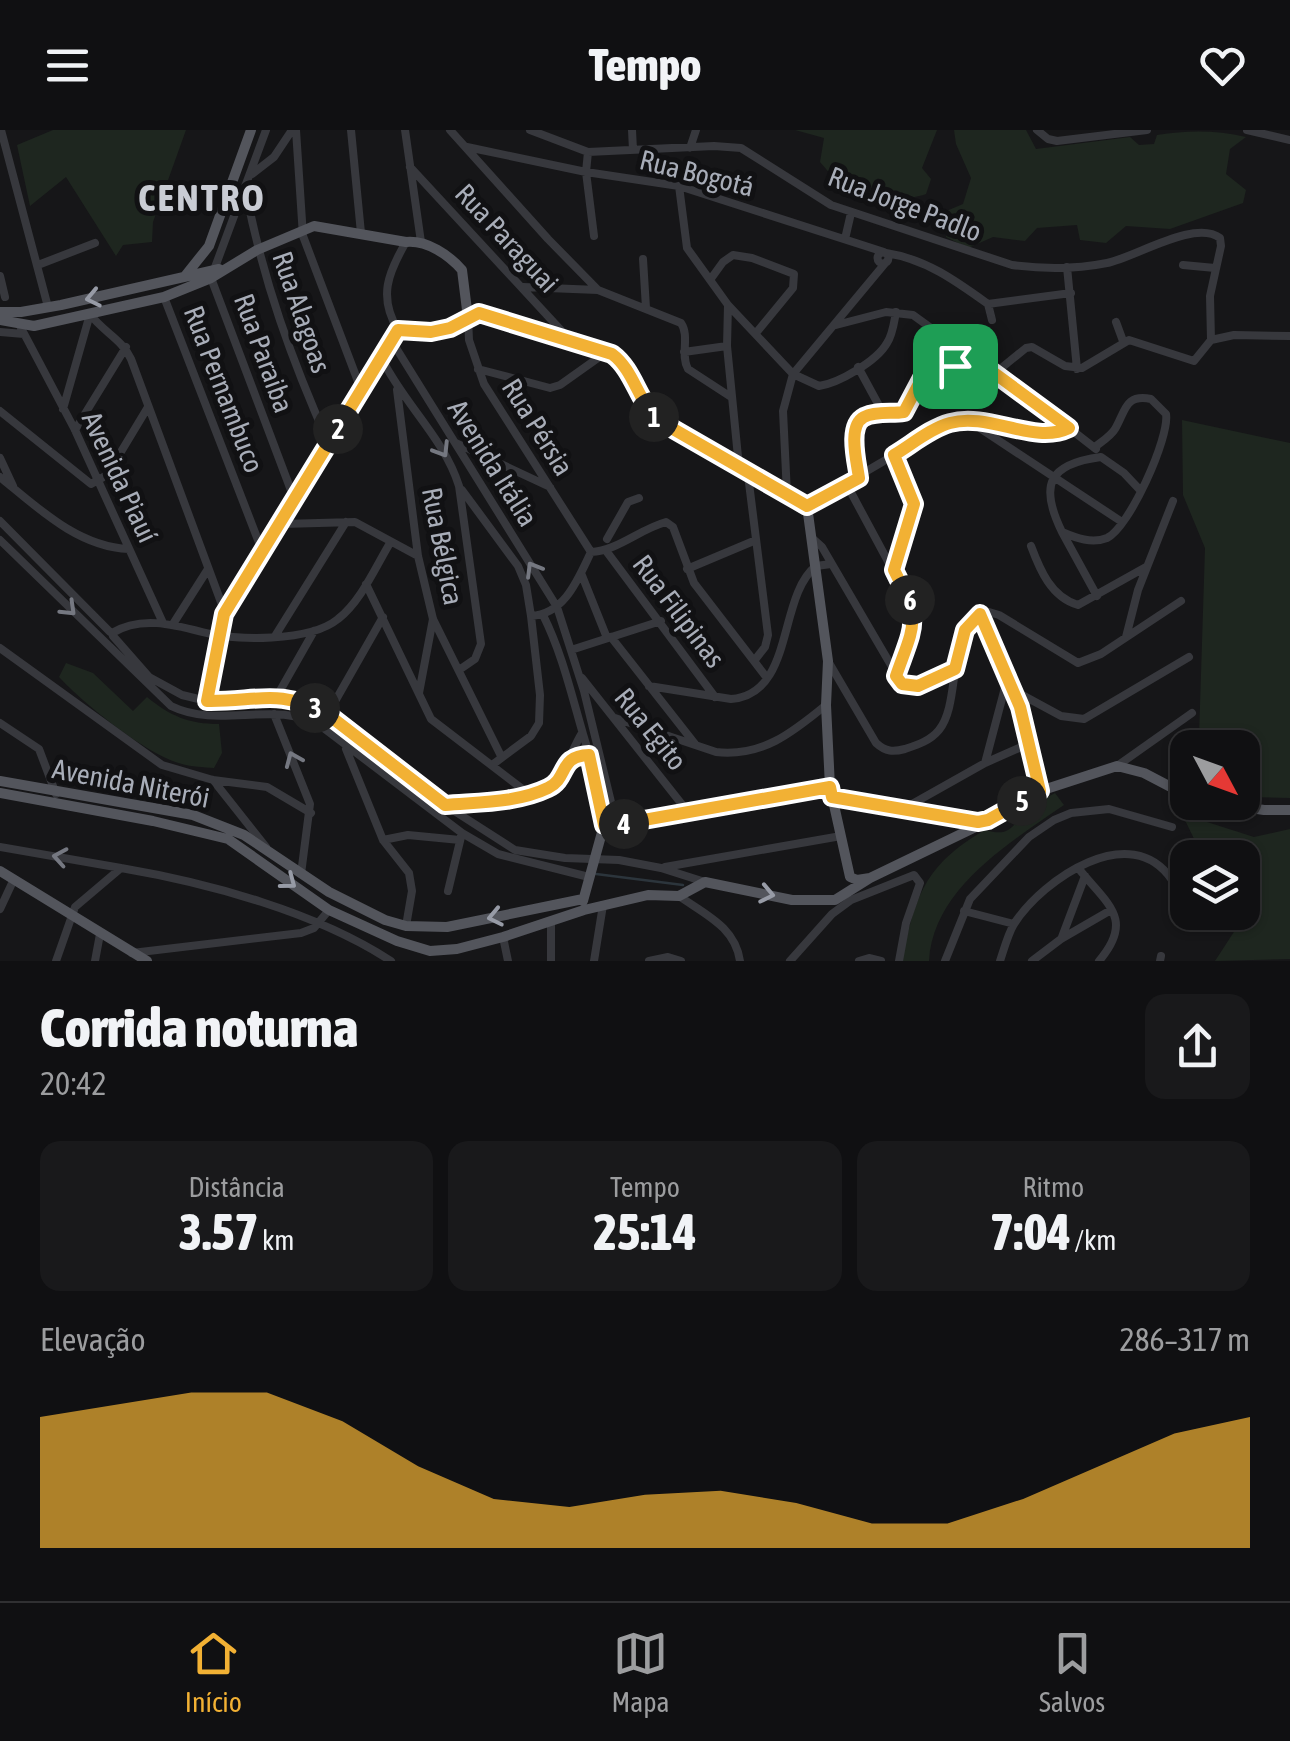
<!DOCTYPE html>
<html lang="pt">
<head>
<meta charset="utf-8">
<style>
  :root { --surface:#101012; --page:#19191b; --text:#f1f3f6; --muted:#9c9d9f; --line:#303032; --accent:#f2b134 }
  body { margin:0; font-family:"Asap Condensed",sans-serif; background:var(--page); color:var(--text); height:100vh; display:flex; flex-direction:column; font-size:38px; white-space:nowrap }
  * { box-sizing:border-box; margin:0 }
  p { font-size:32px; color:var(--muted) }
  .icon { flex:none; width:55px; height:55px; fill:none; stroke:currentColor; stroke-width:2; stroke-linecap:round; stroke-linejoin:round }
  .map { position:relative; height:831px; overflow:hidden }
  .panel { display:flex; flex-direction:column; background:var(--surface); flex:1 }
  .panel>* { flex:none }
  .needle { width:65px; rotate:131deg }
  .buttons { position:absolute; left:1170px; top:600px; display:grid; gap:20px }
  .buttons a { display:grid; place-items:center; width:90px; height:90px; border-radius:20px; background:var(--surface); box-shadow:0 2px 8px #0004,0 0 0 2px var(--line); font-size:50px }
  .pin { position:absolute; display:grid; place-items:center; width:85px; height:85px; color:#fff; margin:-42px; border-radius:20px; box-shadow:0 5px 15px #0006 }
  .km { position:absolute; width:50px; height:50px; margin:-25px; border-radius:50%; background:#222; color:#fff; font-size:28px; line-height:50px; text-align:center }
  .round { display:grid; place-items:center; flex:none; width:105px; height:105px; border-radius:20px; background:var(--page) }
  .overview { display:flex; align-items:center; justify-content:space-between; height:170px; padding:0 40px }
  h1 { font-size:55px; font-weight:800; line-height:75px }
  .stats { display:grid; grid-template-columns:repeat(3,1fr); gap:15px; height:170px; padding:10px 40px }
  .stats div { display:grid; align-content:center; border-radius:20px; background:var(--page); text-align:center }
  .stats b { font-size:50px; font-weight:800 }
  .stats small { font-size:28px; font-weight:400 }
  .stats p { font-size:28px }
  .chart { height:280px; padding:20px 40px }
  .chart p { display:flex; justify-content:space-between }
  .chart svg { width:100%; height:180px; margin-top:10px; fill:var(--accent); opacity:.7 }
  header { display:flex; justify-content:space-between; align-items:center; height:130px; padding:0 40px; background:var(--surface); font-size:45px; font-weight:800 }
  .dock { display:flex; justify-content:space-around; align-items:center; height:140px; border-top:2px solid var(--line); background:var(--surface); font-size:28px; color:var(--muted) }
  .dock a { display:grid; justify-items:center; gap:5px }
  .dock .current { color:var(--accent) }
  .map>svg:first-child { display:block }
  .green { fill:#1e261f }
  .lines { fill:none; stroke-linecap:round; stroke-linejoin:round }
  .stream { stroke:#2c353c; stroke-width:2.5 }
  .minor { stroke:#37383d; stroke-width:8 }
  .major { stroke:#53555c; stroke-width:10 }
  .oneway { stroke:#979ba6 }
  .oneway2 { stroke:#757881 }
  .route-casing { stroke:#fff; stroke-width:20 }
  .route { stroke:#f2b134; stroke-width:12 }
  .labels { text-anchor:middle; stroke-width:10; stroke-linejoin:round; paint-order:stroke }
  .street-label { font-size:28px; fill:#a8adb8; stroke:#111113 }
  .district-label { font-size:38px; font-weight:bold; letter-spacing:2.5px; fill:#c9ccd4; stroke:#111113 }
</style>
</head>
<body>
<header><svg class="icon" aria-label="menu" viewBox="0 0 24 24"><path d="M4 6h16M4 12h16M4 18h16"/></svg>Tempo<svg class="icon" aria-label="heart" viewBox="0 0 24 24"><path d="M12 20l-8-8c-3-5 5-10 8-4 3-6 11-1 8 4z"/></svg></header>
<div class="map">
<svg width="1290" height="831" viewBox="0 0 1290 831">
  <rect width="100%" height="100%" fill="#161618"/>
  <path class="green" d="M53 0H186L153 92 152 112 123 115 116 126 66 47 30 76 17 15Z
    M795 0H937L922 38 931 49 926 64C907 71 892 66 876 74L846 62 820 32 824 8Z
    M954 0H1026L1036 19 1130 7 1139 15 1154 14 1157 5C1188 0 1216 0 1246 7L1230 19 1226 44 1246 60 1243 73 1170 99 1126 96 1106 113 1080 110 1077 95 1037 98 1025 111 993 107 968 118 946 107 944 82 963 74 971 48 956 14Z
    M1182 290 1290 313V668L1243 667 1242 618 1202 617 1199 607 1205 418 1183 365Z
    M66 533 93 543 133 581 147 567C170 586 189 594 219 594L222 623 214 638C203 637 192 637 182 634 147 625 84 574 59 547Z
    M1055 663 1064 675C1011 712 933 758 929 831H902C915 767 924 735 985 700 998 703 1005 705 1015 694L1014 685Z
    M1182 684 1254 707 1290 699V829L1215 831 1256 768 1249 744 1243 740 1242 728 1199 727V719Z"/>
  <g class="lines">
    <path class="stream" d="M596 744 683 755"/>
    <path class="minor" d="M1 0 48 177
      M266 0 211 148 295 371
      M296 0 303 106 362 262
      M351 0 361 103
      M405 0 421 112
      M450 0 548 109 598 160
      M530 0 588 22 714 16 741 18 831 75 1012 135C1042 139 1077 139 1107 133 1136 127 1195 89 1220 108L1221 116 1210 166 1211 210
      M632 0 633 20
      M1037 0 1048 9 1057 11 1147 0
      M1247 0 1290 10
      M467 17 586 42 679 56 884 122
      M690 18 696 0
      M588 22 586 42 594 106
      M410 37 570 210
      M252 44 274 27 292 0
      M679 56 687 118 728 175 727 216 739 337
      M246 62C263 151 292 231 329 314
      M845 109 851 83
      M877.5 128a5.5 5.5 0 1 1 11 0a5.5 5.5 0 1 1-11 0Z
      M886 123C926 129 956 151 988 174L1071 163
      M643 129 646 178
      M38 135 95 113
      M1183 135 1215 138
      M1067 137 1077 239
      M0 146 5 167
      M710 150 723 132 733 125 752 128 794 144 793 158 756 203
      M523 157 598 160 681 193C690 206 680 225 688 239L731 267
      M164 167 263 423
      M988 174 992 190
      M728 175 793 244 819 256C839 253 877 231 887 213 893 204 894 192 896 182
      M90 184C103 202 122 209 131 229L225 483
      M468 188 469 210 484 254 591 422
      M1116 192 1123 211
      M19 194 75 300 163 493
      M836 195 886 182 913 185 1069 298
      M398 200C378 167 388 143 406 112
      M398 200C423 202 446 204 468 188
      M0 202 24 204
      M1211 210 1234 205 1290 206
      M393 213 557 477 584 561 611 672 613 687 610 697
      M684 222 727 216
      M382 229C404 274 444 308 459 356L481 514 475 529 459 540
      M858 237 883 283
      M478 239 550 258 560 255 605 223
      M397 260 418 426 433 489 501 626
      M63 279 90 184
      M0 281 91 354 107 345 148 277
      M970 292 1050 303 1069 298 1096 319
      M75 300 126 217
      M456 313 550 357
      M1095 317C1101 312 1111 306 1115 299 1126 280 1125 264 1151 269L1166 284C1170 307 1129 398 1107 408 1092 414 1076 408 1062 402 1039 355 1048 334 1101 327L1124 343 1140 360
      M0 328 13 356
      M748 345 768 505 765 517 754 531
      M0 347C38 378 78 417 129 419
      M859 348C858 332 847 296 864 287 876 281 892 284 904 281L922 248 937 236 1000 239 1026 218 1032 217 1065 236 1082 238 1129 210 1194 231 1211 210
      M847 355 912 476 911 501 896 546
      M462 360 518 436 526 455 531 486 540 565 539 593 531 606 492 635
      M787 364 783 281 793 244 887 131
      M807 376 942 297 958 292 978 297 1122 392
      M0 391 110 502
      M282 394 355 392 418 426
      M1062 402 1097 466
      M812 408 822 417 902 554 918 556 955 539
      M607 409 628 372 639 368
      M0 410 171 576C220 600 275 569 321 596L462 703 498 724 589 747
      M1031 416C1040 440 1051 467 1078 475L1146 437
      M607 422 715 567
      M687 439 756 410
      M894 440 913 373 894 325
      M581 443 607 508
      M366 454 431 589 529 664
      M980 484 989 482 999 485 1078 533 1101 524 1181 471
      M980 484 1020 577 1040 661
      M543 485C562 523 571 563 583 604 592 634 602 664 604 695
      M531 486C565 484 578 449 591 422 617 421 640 399 666 392L673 397 694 453 767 548
      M173 494 208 439
      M112 503C140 486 172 494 202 502 235 511 310 512 338 489 361 471 375 438 390 413
      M113 506 149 547 182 565 207 571 287 567 326 583 445 675 515 720 565 728 619 730 661 738 705 752
      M275 506 346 392
      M611 507 695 614
      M1126 507 1138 460 1173 371
      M0 518 162 635 213 650 267 657 311 683
      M571 520 661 491
      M828 531 876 613C886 622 893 622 905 619 917 615 930 611 939 600 961 573 946 508 980 484
      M582 548 688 682
      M649 556 731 569C795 564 777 467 816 436L831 434
      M1013 560 1061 586 1084 589 1189 527
      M419 563 433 489
      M277 566 314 501
      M207 571 225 483 398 200
      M274 584 310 674 301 744
      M615 588 716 622C762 627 792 603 826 575
      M0 593 39 619 56 664
      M321 596 383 487
      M346 619 383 710 409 743 412 761 406 796
      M985 633 1007 550
      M1117 636 1192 583
      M213 650 266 717
      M446 675C473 673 537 673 556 652 564 644 574 615 582 603
      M905 678 985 633 1028 614
      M383 710 408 705 460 710
      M0 717 121 738
      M665 737 841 706
      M1079 739C1107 774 1135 789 1099 831
      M448 761 461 707
      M679 766C706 785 735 797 740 831
      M0 779 14 749
      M964 781 1014 794
      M551 792V831
      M503 807 508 831
      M1062 807 1085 746
      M132 823 301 803 314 798 329 780
      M56 831 75 777 121 738C209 753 316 782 391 831
      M95 831 100 804
      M594 831 603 775
      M649 831 668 827 681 831
      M790 831 832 784 851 770 914 745 920 753 906 793 899 831
      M859 831 869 828 881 831
      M945 831 970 769 1029 707 1054 690 1071 683 1109 679 1172 697
      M1000 831C1004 819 1008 804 1014 794 1043 749 1131 689 1172 750
      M1032 831 1061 809 1111 780
      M1160 831 1161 826"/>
    <path class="major" d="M185 146 209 116 251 0
      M0 182H21L61 175 219 139
      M0 190 34 196 164 167 211 148 257 120 314 96 406 112C427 110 449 125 462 140L468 188 484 184 618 228 642 272 661 292 807 376 828 531 826 575 830 657 850 747 857 750 870 748
      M0 651 193 685 244 705 329 762 385 790 406 796 447 797 583 769
      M0 663 153 691 228 709 329 780 397 811 430 821 457 819 503 807 584 780 648 765 679 766 705 752 792 770H835L870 748 988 691 1040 661 1117 636 1144 643 1188 666
      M832 667 905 678 957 690 984 691
      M1211 672 1264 680H1290
      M0 741 147 831
      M583 771 604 695 830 657"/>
  </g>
  <defs><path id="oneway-chevron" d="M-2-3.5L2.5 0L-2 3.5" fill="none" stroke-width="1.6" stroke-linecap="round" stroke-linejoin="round" transform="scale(2.5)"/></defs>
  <g class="oneway">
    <use href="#oneway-chevron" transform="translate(93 168) rotate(168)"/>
    <use href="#oneway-chevron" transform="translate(289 752) rotate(37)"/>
    <use href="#oneway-chevron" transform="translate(767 764) rotate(12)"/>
    <use href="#oneway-chevron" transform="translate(495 787) rotate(168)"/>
  </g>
  <g class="oneway2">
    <use href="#oneway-chevron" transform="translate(442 320) rotate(58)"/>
    <use href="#oneway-chevron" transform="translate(533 439) rotate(-121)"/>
    <use href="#oneway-chevron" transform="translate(69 479) rotate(44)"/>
    <use href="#oneway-chevron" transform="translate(293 629) rotate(-113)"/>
    <use href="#oneway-chevron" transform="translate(60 727) rotate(-170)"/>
  </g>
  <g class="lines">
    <defs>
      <path id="route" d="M479 183 612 224C635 241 638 274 661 292L807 376 859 348C857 332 847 296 864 287 876 281 892 284 904 282L922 248 937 236 990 240 1069 298C1034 315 989 282 950 293 931 298 911 315 894 325L914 374 894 440C921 493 915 492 896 546L902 554 918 556 955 539 965 500 980 484 1020 577 1040 661 988 690 978 692 832 667 830 657 610 696 604 695 589 625C558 626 569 648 548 658 517 673 478 672 445 675L326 583C278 558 256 572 207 571L224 484 398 200 431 202 450 198Z"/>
    </defs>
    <use href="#route" class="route-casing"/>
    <use href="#route" class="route"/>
  </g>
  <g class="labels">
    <g class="street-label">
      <text transform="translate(697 43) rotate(14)" y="10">Rua Bogotá</text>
      <text transform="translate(905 74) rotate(21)" y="10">Rua Jorge Padlo</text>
      <text transform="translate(507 108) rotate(47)" y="10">Rua Paraguai</text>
      <text transform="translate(302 182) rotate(71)" y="10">Rua Alagoas</text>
      <text transform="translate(264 223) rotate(70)" y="10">Rua Paraiba</text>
      <text transform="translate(224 259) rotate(69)" y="10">Rua Pernambuco</text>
      <text transform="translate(538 297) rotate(58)" y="10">Rua Pérsia</text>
      <text transform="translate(493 333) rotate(58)" y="10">Avenida Itália</text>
      <text transform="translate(120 347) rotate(65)" y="10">Avenida Piauí</text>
      <text transform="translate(443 416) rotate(79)" y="10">Rua Bélgica</text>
      <text transform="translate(679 481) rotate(53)" y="10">Rua Filipinas</text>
      <text transform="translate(651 599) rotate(51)" y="10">Rua Egito</text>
      <text transform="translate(131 653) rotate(11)" y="10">Avenida Niterói</text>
    </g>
    <g class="district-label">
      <text x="202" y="81">CENTRO</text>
    </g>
  </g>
</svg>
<div class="buttons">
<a><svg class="needle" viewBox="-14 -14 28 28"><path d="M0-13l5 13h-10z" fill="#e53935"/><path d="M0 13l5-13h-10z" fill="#9c9d9f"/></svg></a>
<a><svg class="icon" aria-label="layers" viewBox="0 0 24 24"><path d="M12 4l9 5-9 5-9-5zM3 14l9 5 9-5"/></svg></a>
</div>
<div class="pin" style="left:955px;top:236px;background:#1e9e55"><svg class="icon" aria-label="arrive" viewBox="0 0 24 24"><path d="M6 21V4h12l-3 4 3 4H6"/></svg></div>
<b class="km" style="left:654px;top:287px">1</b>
<b class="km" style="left:338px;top:299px">2</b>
<b class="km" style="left:315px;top:578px">3</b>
<b class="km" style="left:624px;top:694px">4</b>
<b class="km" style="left:1022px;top:671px">5</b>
<b class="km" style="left:910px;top:470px">6</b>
</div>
<section class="panel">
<div class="overview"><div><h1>Corrida noturna</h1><p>20:42</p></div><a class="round"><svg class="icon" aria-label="share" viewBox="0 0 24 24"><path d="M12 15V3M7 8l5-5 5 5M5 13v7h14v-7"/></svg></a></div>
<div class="stats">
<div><p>Distância</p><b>3.57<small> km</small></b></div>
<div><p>Tempo</p><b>25:14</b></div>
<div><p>Ritmo</p><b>7:04<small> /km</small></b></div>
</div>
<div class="chart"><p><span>Elevação</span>286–317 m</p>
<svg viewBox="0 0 160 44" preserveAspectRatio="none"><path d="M0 44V12L10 9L20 6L30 6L40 13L50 24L60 32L70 34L80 31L90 30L100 33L110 38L120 38L130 32L140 24L150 16L160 12V44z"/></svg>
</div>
</section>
<nav class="dock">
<a class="current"><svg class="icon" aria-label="home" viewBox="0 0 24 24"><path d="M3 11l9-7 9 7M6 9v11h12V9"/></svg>Início</a>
<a><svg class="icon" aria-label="map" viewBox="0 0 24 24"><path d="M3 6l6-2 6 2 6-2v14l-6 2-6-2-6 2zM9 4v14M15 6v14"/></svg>Mapa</a>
<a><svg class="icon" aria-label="saved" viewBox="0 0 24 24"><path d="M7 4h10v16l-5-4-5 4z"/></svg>Salvos</a>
</nav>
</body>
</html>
